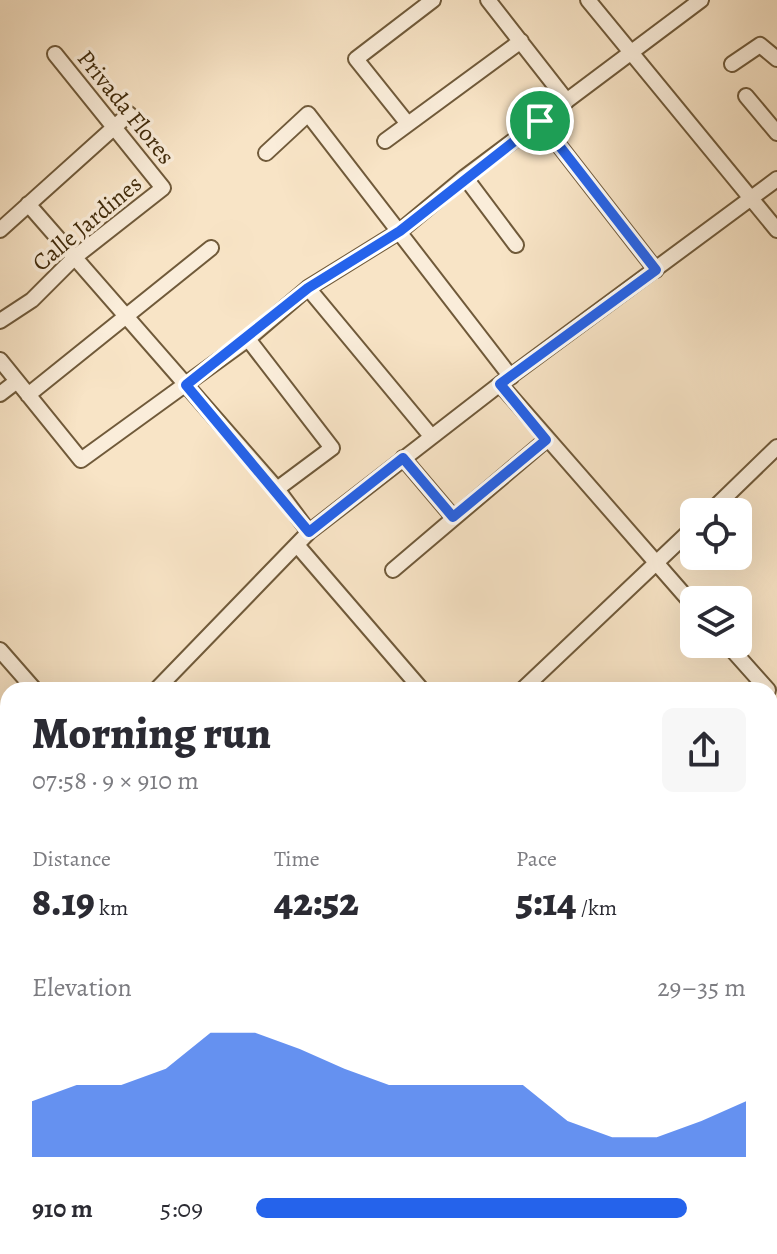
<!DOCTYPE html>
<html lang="en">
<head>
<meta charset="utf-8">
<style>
  :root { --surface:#fff; --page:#f7f7f7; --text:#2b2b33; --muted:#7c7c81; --accent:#2563eb }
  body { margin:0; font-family:Alegreya,serif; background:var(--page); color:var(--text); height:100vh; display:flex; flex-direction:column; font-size:30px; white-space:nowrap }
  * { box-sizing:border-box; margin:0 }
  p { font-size:26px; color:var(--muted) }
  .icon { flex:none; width:44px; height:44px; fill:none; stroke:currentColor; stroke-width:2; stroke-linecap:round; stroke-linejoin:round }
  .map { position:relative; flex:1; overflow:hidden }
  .details { position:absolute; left:0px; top:682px; width:778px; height:572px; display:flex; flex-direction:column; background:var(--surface); border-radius:24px 24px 0 0; box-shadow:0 8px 32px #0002 }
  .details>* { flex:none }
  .tools { position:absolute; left:680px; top:498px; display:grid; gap:16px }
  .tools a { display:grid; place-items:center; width:72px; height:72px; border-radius:12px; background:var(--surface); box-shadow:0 8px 32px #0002; font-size:40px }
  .pin { position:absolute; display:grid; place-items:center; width:68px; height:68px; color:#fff; margin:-34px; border:4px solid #fff; border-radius:50%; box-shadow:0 2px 8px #0007 }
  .round { display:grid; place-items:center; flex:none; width:84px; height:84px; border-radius:12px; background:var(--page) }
  .overview { display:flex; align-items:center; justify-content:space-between; height:136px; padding:0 32px }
  h1 { font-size:44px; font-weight:800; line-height:60px }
  .figures { display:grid; grid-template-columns:repeat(3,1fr); gap:12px; height:136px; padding:8px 32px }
  .figures div { display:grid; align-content:center }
  .figures b { font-size:40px; font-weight:800 }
  .figures small { font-size:22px; font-weight:400 }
  .figures p { font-size:22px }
  .chart { height:224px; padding:16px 32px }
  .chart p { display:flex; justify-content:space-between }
  .chart svg { width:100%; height:144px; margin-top:8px; fill:var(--accent); opacity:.7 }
  ul { padding:0 32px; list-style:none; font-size:26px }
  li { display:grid; grid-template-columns:128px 96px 1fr; align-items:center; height:60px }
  li i { height:20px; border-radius:10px; background:var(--accent) }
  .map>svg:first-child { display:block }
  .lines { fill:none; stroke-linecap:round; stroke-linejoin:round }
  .minor-casing { stroke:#705a3a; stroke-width:18 }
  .minor { stroke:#faedda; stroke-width:14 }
  .route-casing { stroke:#fff; stroke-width:16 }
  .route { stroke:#2563eb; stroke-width:10 }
  .labels { text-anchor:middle; stroke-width:7; stroke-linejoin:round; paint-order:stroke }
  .street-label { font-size:24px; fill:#422c0c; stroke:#faedda }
</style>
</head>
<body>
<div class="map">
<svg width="777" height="1254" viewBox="0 0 777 1254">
  <rect width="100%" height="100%" fill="#f8e4c6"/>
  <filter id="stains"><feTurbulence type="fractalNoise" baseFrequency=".0025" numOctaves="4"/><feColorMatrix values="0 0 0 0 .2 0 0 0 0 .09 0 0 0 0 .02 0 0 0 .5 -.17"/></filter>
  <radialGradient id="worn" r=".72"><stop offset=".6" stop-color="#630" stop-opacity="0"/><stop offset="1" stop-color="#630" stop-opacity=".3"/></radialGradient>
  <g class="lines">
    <defs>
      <path id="minor" d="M488 0 567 101
        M588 0 777 230
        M732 64 760 45 777 59
        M746 96 777 133
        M540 121 656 270
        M408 124 356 59 433 0
        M385 141 521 41
        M266 153 308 114 511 377
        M465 177 516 245
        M28 204 277 489 309 532
        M0 230 129 114
        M308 288 431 436
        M0 321 32 300 75 257 163 188 55 54
        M248 339 332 448 277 489
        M0 360 81 460 248 339 308 288 400 231 465 177 701 0
        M500 384 694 606
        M0 394 17 381
        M28 395 211 248
        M403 458 453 517
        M710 512 777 447
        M297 545 422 690
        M393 570 546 440
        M727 644 768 690
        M0 650 35 690
        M156 690 309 532 500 384 777 179
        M522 690 694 527
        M0 831 8 824
        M770 924 777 918
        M0 996 8 1001
        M770 1096 777 1104
        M0 1131 8 1125
        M190 1246 198 1254
        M307 1246 315 1254
        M582 1246 586 1254
        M712 1246 719 1254
        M407 1254 416 1246
        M662 1254 671 1246"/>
    </defs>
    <use href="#minor" class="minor-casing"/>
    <use href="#minor" class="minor"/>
  </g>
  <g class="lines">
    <defs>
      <path id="route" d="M540 121 656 270 500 384 546 440 453 517 403 458 309 532 186 385 308 288 400 231Z"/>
    </defs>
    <use href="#route" class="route-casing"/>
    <use href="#route" class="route"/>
  </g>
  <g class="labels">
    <g class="street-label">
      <text transform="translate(126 107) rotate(51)" y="8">Privada Flores</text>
      <text transform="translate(87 223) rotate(-40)" y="8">Calle Jardines</text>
    </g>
  </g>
  <rect width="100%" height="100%" filter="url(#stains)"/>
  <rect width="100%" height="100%" fill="url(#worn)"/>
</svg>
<div class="tools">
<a><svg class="icon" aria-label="locate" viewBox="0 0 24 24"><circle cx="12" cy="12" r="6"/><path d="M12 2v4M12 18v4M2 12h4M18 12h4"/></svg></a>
<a><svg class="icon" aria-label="layers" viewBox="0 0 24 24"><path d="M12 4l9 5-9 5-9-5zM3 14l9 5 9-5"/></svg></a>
</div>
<div class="pin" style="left:540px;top:121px;background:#1e9e55"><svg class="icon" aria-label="arrive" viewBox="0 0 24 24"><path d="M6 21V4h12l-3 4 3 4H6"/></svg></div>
<section class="details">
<div class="overview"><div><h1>Morning run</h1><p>07:58 · 9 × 910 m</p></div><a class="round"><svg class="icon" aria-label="share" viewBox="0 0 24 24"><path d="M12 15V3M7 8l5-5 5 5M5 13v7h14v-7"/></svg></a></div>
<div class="figures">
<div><p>Distance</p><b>8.19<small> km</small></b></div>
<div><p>Time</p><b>42:52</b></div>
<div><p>Pace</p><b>5:14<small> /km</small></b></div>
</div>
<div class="chart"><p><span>Elevation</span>29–35 m</p>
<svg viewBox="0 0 160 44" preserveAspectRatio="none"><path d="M0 44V27L10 22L20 22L30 17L40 6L50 6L60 11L70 17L80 22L90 22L100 22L110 22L120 33L130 38L140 38L150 33L160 27V44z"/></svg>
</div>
<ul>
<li><b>910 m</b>5:09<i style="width:88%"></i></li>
</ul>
</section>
</div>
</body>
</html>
